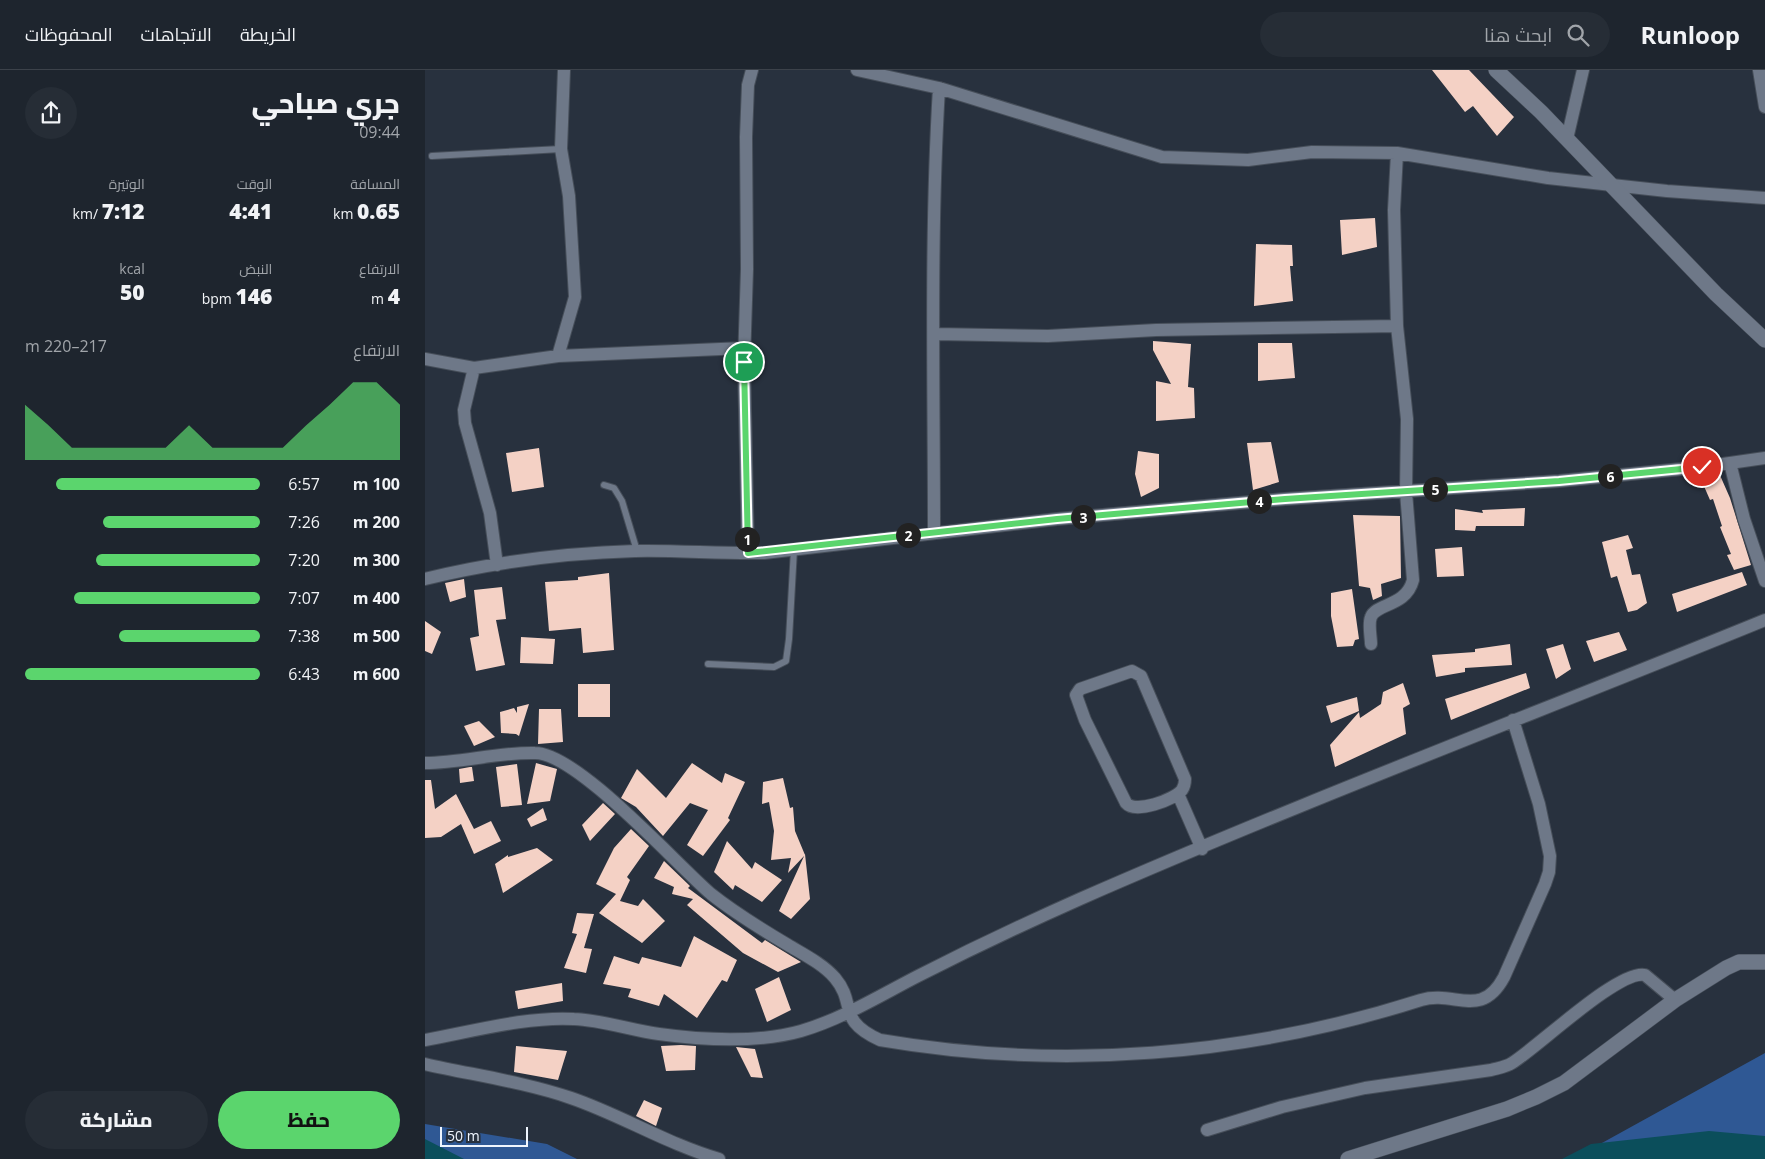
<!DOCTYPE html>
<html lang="ar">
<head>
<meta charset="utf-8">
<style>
  :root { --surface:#1e252e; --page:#262d36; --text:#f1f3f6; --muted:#a1a5aa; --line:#3c424a; --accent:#5bd56d }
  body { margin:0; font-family:"Open Sans",Cairo,sans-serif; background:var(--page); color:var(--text); direction:rtl; height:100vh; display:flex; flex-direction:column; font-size:19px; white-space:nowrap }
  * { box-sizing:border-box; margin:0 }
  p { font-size:16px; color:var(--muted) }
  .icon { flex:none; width:28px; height:28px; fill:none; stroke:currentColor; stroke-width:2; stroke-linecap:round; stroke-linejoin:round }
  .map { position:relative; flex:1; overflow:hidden; direction:ltr }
  .drawer { display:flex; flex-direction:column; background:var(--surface); width:425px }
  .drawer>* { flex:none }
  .scale { position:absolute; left:15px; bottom:12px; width:88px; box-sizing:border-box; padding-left:5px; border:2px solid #eff5fe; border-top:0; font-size:14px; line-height:18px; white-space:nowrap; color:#eff5fe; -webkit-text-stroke:4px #28313e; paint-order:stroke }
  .pin { position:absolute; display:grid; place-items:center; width:42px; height:42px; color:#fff; margin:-21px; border:2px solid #fff; border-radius:50%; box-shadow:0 1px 5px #0007 }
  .km { position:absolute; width:25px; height:25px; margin:-12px; border-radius:50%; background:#222; color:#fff; font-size:14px; line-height:25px; text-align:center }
  .round { display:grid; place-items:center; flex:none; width:52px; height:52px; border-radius:26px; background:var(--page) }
  .summary { display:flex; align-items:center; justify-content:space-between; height:85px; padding:0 25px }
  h1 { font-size:28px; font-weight:800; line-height:38px }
  .metrics { display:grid; grid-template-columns:repeat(3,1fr); gap:8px; height:85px; padding:5px 25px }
  .metrics div { display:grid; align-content:center }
  .metrics b { font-size:21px; font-weight:800 }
  .metrics small { font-size:14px; font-weight:400 }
  .metrics p { font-size:14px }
  .chart { height:140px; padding:10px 25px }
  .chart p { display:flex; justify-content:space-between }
  .chart svg { width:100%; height:90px; margin-top:5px; fill:var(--accent); opacity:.7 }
  .button { display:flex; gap:10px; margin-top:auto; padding:10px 25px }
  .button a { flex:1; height:58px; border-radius:30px; background:var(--accent); color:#111; font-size:20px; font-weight:800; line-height:58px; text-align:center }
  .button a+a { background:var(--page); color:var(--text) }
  ul { padding:0 25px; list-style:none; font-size:16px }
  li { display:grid; grid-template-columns:80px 60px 1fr; align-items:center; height:38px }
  li i { height:12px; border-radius:6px; background:var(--accent) }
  header { display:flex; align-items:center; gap:30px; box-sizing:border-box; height:70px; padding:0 25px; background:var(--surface); border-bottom:1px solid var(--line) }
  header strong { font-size:24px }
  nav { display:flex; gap:28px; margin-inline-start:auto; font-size:18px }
  .search { width:350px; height:45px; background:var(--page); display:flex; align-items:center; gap:12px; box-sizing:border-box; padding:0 18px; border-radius:28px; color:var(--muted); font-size:19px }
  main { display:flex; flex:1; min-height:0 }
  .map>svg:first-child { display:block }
  .forest { fill:#2f5894 }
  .water { fill:#0b4e5b }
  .building { fill:#f4d1c5 }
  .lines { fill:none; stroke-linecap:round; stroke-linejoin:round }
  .service-casing { stroke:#464e59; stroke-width:8 }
  .minor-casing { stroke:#464e59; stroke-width:14 }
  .tertiary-casing { stroke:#464e59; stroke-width:16 }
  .service { stroke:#6e7888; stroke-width:6 }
  .minor { stroke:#6e7888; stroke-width:12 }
  .tertiary { stroke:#6e7888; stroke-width:15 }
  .route-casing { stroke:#fff; stroke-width:10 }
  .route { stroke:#5bd56d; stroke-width:6 }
</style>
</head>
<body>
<header>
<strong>Runloop</strong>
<div class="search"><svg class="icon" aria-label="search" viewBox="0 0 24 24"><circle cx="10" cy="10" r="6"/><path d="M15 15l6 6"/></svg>ابحث هنا</div>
<nav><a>الخريطة</a><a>الاتجاهات</a><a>المحفوظات</a></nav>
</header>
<main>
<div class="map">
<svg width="1340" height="1089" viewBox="0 0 1340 1089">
  <rect width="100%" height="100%" fill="#28313e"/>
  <path class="forest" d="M1340 983V1089H1142L1157 1084Z
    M0 1054 122 1074 152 1089H0Z"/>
  <path class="water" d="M1284 1061 1340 1066V1089H1137L1166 1074Z
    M0 1069 39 1089H0Z"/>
  <path class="building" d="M1007 0H1044L1089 47 1072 66 1048 36 1040 42Z
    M950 148 952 177 917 185 915 150Z
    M831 174 867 175 868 196H865L868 231 829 236Z
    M728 271 766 274 763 317 769 318 770 348 731 351V311L746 314 728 280Z
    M833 273H867L870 308 833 311Z
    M846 372 854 412 828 420 822 373Z
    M114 378 119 417 87 422 81 383Z
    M713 381 734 384V418L716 427 710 404Z
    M1294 403 1305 428 1326 495 1309 500 1302 485 1306 484 1295 457 1297 456 1288 429 1285 430 1275 407Z
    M1100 438 1099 456H1051L1050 461 1030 460V439L1058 443 1057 440Z
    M928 445 975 446 976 508 956 514 957 526 948 530 945 518 934 516Z
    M1203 465 1208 478 1201 480 1207 505 1215 504 1222 533 1212 540 1203 542 1192 506 1186 508 1177 472Z
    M1037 477 1039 506 1012 507 1010 479Z
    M1317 502 1322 515 1252 542 1247 524Z
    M184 503 189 580 158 583 156 558 124 561 120 512 153 510V507Z
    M39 509 41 527 25 532 20 513Z
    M77 517 81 549 71 550 80 595 51 601 45 568 54 566 49 520Z
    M927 519 934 569 930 570 928 576 912 577 906 546V523Z
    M0 551 16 562 7 584 0 581Z
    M1194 562 1202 580 1169 592 1161 571Z
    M96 567 130 569 128 594 95 593Z
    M1085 574 1087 595 1040 598V602L1011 607 1007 585 1050 582V579Z
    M1138 574 1146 599 1131 609 1121 579Z
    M1101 603 1105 618 1026 650 1020 629Z
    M978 613 985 634 978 638 981 664 910 697 905 675 934 642 935 648 956 634 958 622Z
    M153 614H185V647H153Z
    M932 627 934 641 906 653 901 636Z
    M104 634 94 666 91 664 76 663 75 642 89 638 92 643V637Z
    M114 639H136L138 672 113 674Z
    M54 651 70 667 49 676 39 656Z
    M111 693 132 699 125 731 102 734Z
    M267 693 297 713 300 703 320 712 303 748 305 750 278 786 262 775 283 740 265 733 238 766 211 737 196 728 212 699 241 728Z
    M92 694 97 735 76 737 71 697Z
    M45 697H47L49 711 35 713 34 699Z
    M358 708 365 738 368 737 370 761 380 785 363 803 366 788 346 790 349 761 344 732 337 734 338 712Z
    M0 710H6L10 739 31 724 49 759 66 751 76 771 49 784 36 754 16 767 0 768Z
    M178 733 190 744 165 771 157 755Z
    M118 738 122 750 106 757 102 749Z
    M206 759 224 776 202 807 205 810 195 831 213 836 218 829 240 851 217 873 174 843 191 824 171 814 189 778Z
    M302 771 327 799 330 792 357 810 337 832 310 815 308 820 289 802Z
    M112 778 128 790 78 823 70 794 83 785V787Z
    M380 784 385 829 366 849 354 841Z
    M239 791 265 816 263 818 337 873 340 870 376 892 353 902 318 883 262 835 268 829 247 824 249 817 229 808Z
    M152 843 169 844 159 878 167 879 161 903 139 898 152 864 147 863Z
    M269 866 312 890 302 912 297 910 272 948 239 924 234 936 203 927 206 919 178 914 189 886 214 894 217 887 256 897Z
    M354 907 366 940 342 952 330 919Z
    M137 913 138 931 93 939 90 921Z
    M256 975 271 976 270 1000 241 1001 236 976Z
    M91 976 142 981 133 1010 89 1002Z
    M311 977 330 979 338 1008 326 1007Z
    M219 1030 237 1038 231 1056 211 1046Z"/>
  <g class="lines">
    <defs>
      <path id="service" d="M7 86 136 79
        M179 415 189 418 197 431 212 481
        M283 594 349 597 361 591 364 569 369 479"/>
      <path id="minor" d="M432 0 514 18 737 87 823 90 887 82 972 83 1123 108 1242 121 1340 128
        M1334 0 1340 37
        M1142 69 1158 0
        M510 264 623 266 731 260 972 256
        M133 286 319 278
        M0 289 49 298
        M1305 393 1319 449 1340 511
        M509 462C509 314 505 166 514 18
        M323 483 319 292 322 199 321 67 323 15 327 0
        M72 495 65 443 40 353 39 340 49 298 133 286 150 227 144 126 136 79 139 0
        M0 509C69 492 140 483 210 481 253 480 296 484 339 483L632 449 860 429 1134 411 1277 397 1340 388
        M946 574C946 567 943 554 946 547 951 533 981 537 988 510L981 422 982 349 972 256 969 140 972 83
        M707 601 716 606 760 709C760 713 759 717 757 720 749 730 710 744 701 733L660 650 651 625 655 619Z
        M0 693C36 693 74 682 110 683 152 683 250 793 286 824 310 843 336 859 363 875 378 884 398 894 410 908 432 934 411 950 455 970 636 1001 821 986 996 930 1030 920 1056 950 1079 907L1120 814 1124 802 1125 786 1114 734 1088 650
        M753 724 777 779
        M0 970C45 962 103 946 149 949 177 950 205 960 234 964 277 970 334 973 376 961 417 949 456 925 493 906 546 879 601 853 655 829 881 730 1112 643 1340 550
        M0 994C48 1005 99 1012 146 1028 196 1045 242 1074 294 1089
        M782 1060 857 1037 940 1018 1066 1000C1073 998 1081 997 1087 993 1113 977 1194 899 1220 905L1250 930"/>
      <path id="tertiary" d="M1071 0 1116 42 1291 224 1340 270
        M923 1089 1082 1039 1111 1027 1139 1013 1250 930 1301 898 1314 892H1340"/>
    </defs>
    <use href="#service" class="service-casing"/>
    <use href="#minor" class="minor-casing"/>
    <use href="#tertiary" class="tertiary-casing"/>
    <use href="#service" class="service"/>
    <use href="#minor" class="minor"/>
    <use href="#tertiary" class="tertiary"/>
  </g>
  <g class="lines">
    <defs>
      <path id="route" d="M319 292 323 483 632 449 860 429 1134 411 1277 397"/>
    </defs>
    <use href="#route" class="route-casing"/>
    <use href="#route" class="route"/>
  </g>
</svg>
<div class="scale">50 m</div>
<div class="pin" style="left:319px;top:292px;background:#1e9e55"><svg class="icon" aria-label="arrive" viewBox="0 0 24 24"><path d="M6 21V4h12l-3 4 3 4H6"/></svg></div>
<div class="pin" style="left:1277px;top:397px;background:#d93025"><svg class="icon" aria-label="check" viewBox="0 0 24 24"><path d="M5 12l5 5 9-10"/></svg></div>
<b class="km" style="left:322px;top:469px">1</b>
<b class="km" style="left:483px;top:465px">2</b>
<b class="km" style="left:658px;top:447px">3</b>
<b class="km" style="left:834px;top:431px">4</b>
<b class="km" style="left:1010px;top:419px">5</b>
<b class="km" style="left:1185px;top:406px">6</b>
</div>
<section class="drawer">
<div class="summary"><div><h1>جري صباحي</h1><p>09:44</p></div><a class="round"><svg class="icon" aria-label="share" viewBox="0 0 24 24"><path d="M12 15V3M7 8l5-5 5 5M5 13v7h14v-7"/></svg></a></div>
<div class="metrics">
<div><p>المسافة</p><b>0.65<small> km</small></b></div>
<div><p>الوقت</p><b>4:41</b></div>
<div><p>الوتيرة</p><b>7:12<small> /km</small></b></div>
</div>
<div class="metrics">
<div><p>الارتفاع</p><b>4<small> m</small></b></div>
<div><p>النبض</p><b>146<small> bpm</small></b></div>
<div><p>kcal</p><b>50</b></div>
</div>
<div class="chart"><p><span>الارتفاع</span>217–220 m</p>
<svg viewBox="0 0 160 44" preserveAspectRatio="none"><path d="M0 44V17L10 27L20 38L30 38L40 38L50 38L60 38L70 27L80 38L90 38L100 38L110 38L120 27L130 17L140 6L150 6L160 17V44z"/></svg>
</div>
<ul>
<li><b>100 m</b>6:57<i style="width:87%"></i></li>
<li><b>200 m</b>7:26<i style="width:67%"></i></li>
<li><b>300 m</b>7:20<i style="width:70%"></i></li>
<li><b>400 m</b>7:07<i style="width:79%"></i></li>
<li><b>500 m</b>7:38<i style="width:60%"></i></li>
<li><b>600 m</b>6:43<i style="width:100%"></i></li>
</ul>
<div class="button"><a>حفظ</a><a>مشاركة</a></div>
</section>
</main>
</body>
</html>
